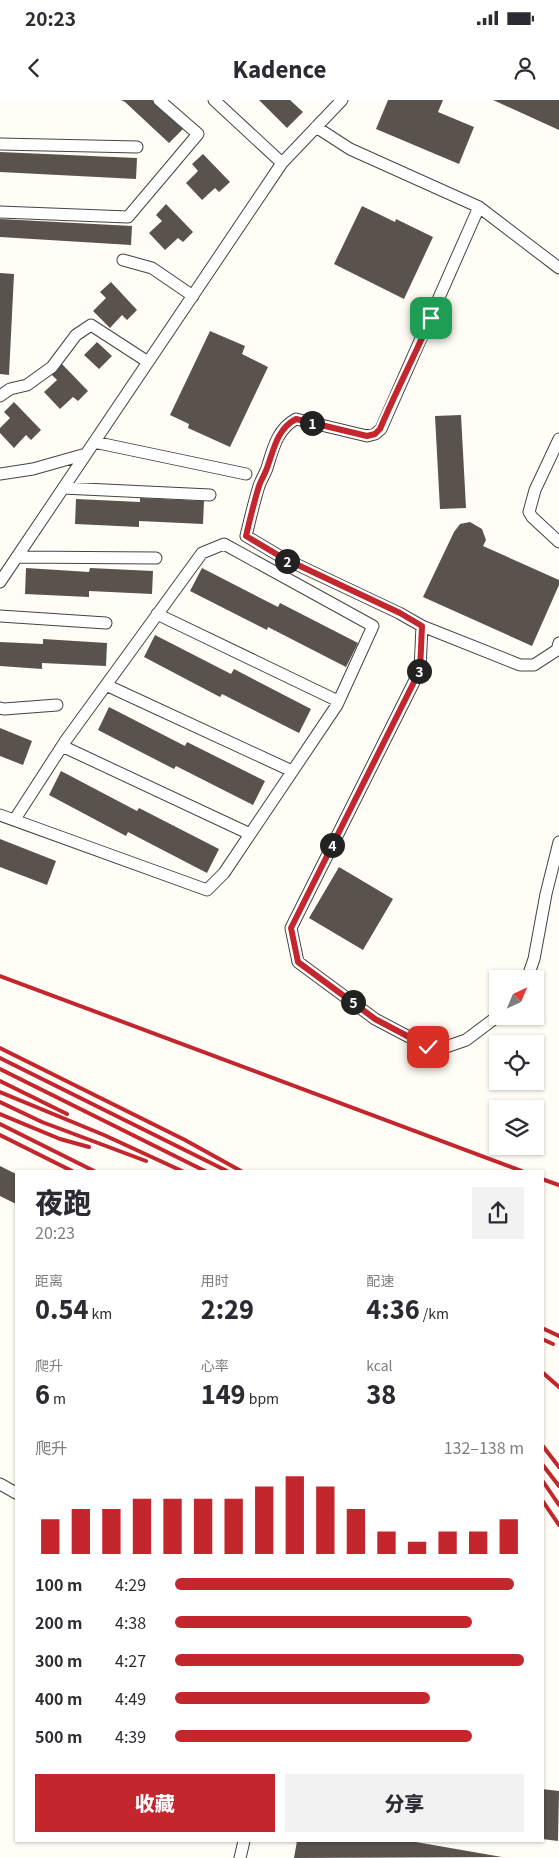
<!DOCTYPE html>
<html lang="zh">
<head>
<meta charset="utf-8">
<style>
  :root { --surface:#fff; --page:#f2f2f3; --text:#2b2b33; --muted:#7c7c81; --accent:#c4262e }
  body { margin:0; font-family:Georgia,"Noto Sans SC",serif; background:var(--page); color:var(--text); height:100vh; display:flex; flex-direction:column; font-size:19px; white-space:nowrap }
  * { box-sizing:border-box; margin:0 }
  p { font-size:16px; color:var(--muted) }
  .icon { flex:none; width:28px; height:28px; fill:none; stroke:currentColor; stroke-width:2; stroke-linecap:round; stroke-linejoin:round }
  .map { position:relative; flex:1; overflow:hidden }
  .details { position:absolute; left:15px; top:1070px; width:529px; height:672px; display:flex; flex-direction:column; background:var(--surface); border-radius:0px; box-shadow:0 1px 4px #0004 }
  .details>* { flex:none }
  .needle { width:32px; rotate:44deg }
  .buttons { position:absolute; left:489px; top:870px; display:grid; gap:10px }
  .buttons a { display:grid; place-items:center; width:55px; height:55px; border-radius:0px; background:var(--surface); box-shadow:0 1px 4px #0004; font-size:25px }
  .pin { position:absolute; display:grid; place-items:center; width:42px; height:42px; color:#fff; margin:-21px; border-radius:10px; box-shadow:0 2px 8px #0006 }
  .km { position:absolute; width:25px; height:25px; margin:-12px; border-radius:50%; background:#222; color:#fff; font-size:14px; line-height:25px; text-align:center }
  .round { display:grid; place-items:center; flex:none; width:52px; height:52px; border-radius:0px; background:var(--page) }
  .headline { display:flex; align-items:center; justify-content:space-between; height:85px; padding:0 20px }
  h1 { font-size:28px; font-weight:800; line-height:38px }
  .figures { display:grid; grid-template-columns:repeat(3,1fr); gap:8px; height:85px; padding:5px 20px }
  .figures div { display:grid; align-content:center }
  .figures b { font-size:25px; font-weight:800 }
  .figures small { font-size:14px; font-weight:400 }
  .figures p { font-size:14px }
  .chart { height:140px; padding:10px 20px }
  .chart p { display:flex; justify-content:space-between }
  .chart svg { width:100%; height:90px; margin-top:5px; stroke:var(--accent); stroke-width:6 }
  .button { display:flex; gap:10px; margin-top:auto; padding:10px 20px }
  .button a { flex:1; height:58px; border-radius:0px; background:var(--accent); color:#fff; font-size:20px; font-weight:800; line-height:58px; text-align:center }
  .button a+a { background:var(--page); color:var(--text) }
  ul { padding:0 20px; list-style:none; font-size:16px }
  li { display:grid; grid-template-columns:80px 60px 1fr; align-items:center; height:38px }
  li i { height:12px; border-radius:6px; background:var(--accent) }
  .status { display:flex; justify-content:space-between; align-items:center; height:35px; padding:0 25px; background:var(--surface); direction:ltr }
  .status svg { height:14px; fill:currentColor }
  header { display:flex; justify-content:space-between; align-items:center; height:65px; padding:0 20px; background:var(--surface); font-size:22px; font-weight:800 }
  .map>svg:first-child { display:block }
  .building { fill:#5a524d }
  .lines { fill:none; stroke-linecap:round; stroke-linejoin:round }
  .minor-casing { stroke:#444; stroke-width:13 }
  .minor { stroke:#fff; stroke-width:11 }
  .rail { stroke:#c4262e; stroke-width:4 }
  .route-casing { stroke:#fff; stroke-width:10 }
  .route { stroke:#c4262e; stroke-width:6 }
</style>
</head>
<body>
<div class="status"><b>20:23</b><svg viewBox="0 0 49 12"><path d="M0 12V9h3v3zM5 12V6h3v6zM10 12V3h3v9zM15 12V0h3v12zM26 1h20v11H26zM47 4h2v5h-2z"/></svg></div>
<header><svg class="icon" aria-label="back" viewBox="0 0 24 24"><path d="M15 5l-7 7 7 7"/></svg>Kadence<svg class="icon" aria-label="person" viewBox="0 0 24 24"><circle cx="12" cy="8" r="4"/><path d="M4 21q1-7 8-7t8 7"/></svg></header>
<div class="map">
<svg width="559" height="1758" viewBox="0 0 559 1758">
  <rect width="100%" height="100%" fill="#fffdf5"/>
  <path class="building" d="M121 0H152L183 29 169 43 125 2Z
    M259 0H290L303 12 287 28Z
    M388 0H443L438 12 474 27 459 64 376 29Z
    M493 0H559V30Z
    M0 52 137 58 136 79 0 72Z
    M203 54 230 82 219 92 215 88 202 100 186 83 198 71 192 64Z
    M166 104 193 132 183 142 178 138 165 150 149 133 162 121 156 115Z
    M362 106 395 122 396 119 433 137 404 199 334 164Z
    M0 119 132 126 131 145 0 137Z
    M0 173 14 174 9 275 0 274Z
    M111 182 137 210 127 220 122 215 110 228 93 211 106 198 100 192Z
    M210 231 245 246 242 254 268 267 230 347 188 328 189 324 170 315Z
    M97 242 112 256 99 269 84 255Z
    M61 263 88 291 78 301 73 297 60 309 44 292 57 280 51 274Z
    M14 302 41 330 31 340 26 335 14 348 0 333V328L10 318 4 312Z
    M461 315 466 408 440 409 435 316Z
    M140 398 204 401 203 424 139 421V427L75 424 76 399 140 402Z
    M470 422 482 429 486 440 483 446 559 480V485L532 546 423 497 454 432 460 424Z
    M26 468 89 472 90 468 153 471 152 494 89 491V497L25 494Z
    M202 468 278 507 280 503 358 543 346 567 268 527 267 530 190 491Z
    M155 535 231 574 234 569 311 609 299 633 222 594 220 597 144 557Z
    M43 539 107 543 106 566 42 563V569L0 566V542L43 544Z
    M109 607 185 646 187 642 265 681 253 705 176 666 174 669 98 630Z
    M0 628 32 641 23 665 0 656Z
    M61 671 137 711 139 708 219 749 207 773 128 732 126 736 49 695Z
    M0 739 56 761 47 785 0 767Z
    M339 767 393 799 363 850 309 818Z
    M0 1066 16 1074V1104L0 1096Z
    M542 1689 559 1691 558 1741 542 1739Z
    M297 1741H410L502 1757 294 1758Z"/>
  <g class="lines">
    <defs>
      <path id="minor" d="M214 0 282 63
        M316 27 350 49 479 107 559 168
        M0 44 137 47
        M479 107 381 329 375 334 367 336 296 319C277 329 273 349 267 368 265 374 261 380 259 386 254 402 250 419 246 436L283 458 399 513 422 526 520 565H534L557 550 559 543
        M0 112 128 117 198 34 159 0
        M123 160 152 168 193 196
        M0 296 10 289 27 285 52 267 76 235 91 225 148 262
        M559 339 535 390 529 412 532 417 559 442
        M94 342 246 374
        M0 374 33 369 86 354
        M63 388 210 395
        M17 457 156 458
        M0 482 282 63 342 0
        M157 514 338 601
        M0 516 106 523
        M422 526 420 570 291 828 298 862 375 919 428 947 443 948 466 940 498 916
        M106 585 292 671
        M0 608 4 609 57 605
        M62 646 250 734
        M0 715 207 790 224 773 337 605 373 526 224 444 202 453 66 640 15 719
        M527 879 534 859 546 794 559 742
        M0 1384 16 1393
        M240 1758 244 1741"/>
    </defs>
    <use href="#minor" class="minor-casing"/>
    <use href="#minor" class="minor"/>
    <path class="rail" d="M0 876 522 1071
      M0 948 185 1040 241 1071
      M0 958 227 1071
      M0 969 205 1071
      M0 981 67 1014
      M0 992 104 1035 182 1071
      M0 1002 42 1022 146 1061
      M0 1014 60 1039 89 1047
      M0 1024 94 1071
      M0 1035 72 1071
      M542 1079 559 1085
      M542 1228 559 1236
      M542 1239 553 1244
      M542 1272 559 1287
      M542 1345 559 1367
      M542 1364 559 1386
      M542 1380 559 1405
      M542 1400 559 1425"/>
  </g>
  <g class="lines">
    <defs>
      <path id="route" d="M428 947 375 919 298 862 291 828 420 570 422 526 400 513 283 458 246 436C250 419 254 402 259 386 261 380 265 374 267 368 274 349 277 329 296 319L367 336 375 334 380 329C396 291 415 255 431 218"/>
    </defs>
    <use href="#route" class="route-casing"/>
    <use href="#route" class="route"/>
  </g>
</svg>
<div class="buttons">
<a><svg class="needle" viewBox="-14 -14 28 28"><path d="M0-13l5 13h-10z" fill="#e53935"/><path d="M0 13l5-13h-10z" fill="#7c7c81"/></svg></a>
<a><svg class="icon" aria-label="locate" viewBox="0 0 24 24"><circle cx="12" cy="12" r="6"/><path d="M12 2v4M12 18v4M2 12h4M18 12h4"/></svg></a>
<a><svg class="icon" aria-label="layers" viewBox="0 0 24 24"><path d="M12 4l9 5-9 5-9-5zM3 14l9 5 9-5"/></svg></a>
</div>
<div class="pin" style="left:431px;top:218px;background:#1e9e55"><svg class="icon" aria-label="arrive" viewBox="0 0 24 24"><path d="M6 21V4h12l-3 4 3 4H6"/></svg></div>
<div class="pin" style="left:428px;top:947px;background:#d93025"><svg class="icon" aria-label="check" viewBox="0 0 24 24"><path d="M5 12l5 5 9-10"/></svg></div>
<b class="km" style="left:312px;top:323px">1</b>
<b class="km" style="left:287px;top:461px">2</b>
<b class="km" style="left:419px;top:571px">3</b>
<b class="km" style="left:332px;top:745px">4</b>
<b class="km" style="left:353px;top:902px">5</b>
<section class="details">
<div class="headline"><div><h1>夜跑</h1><p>20:23</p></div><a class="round"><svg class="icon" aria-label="share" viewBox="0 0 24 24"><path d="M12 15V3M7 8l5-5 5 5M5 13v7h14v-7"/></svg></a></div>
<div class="figures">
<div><p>距离</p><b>0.54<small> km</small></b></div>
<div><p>用时</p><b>2:29</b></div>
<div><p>配速</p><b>4:36<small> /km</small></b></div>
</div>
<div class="figures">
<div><p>爬升</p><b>6<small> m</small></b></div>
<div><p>心率</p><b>149<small> bpm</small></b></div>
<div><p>kcal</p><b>38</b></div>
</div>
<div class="chart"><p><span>爬升</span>132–138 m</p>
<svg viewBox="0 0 160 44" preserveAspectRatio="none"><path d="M5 44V27M15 44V22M25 44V22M35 44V17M45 44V17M55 44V17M65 44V17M75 44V11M85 44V6M95 44V11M105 44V22M115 44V33M125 44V38M135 44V33M145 44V33M155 44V27"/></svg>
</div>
<ul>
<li><b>100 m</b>4:29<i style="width:97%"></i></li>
<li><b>200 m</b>4:38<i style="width:85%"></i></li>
<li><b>300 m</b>4:27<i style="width:100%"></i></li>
<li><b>400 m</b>4:49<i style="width:73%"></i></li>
<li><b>500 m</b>4:39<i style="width:85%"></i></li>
</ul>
<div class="button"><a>收藏</a><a>分享</a></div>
</section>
</div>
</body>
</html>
